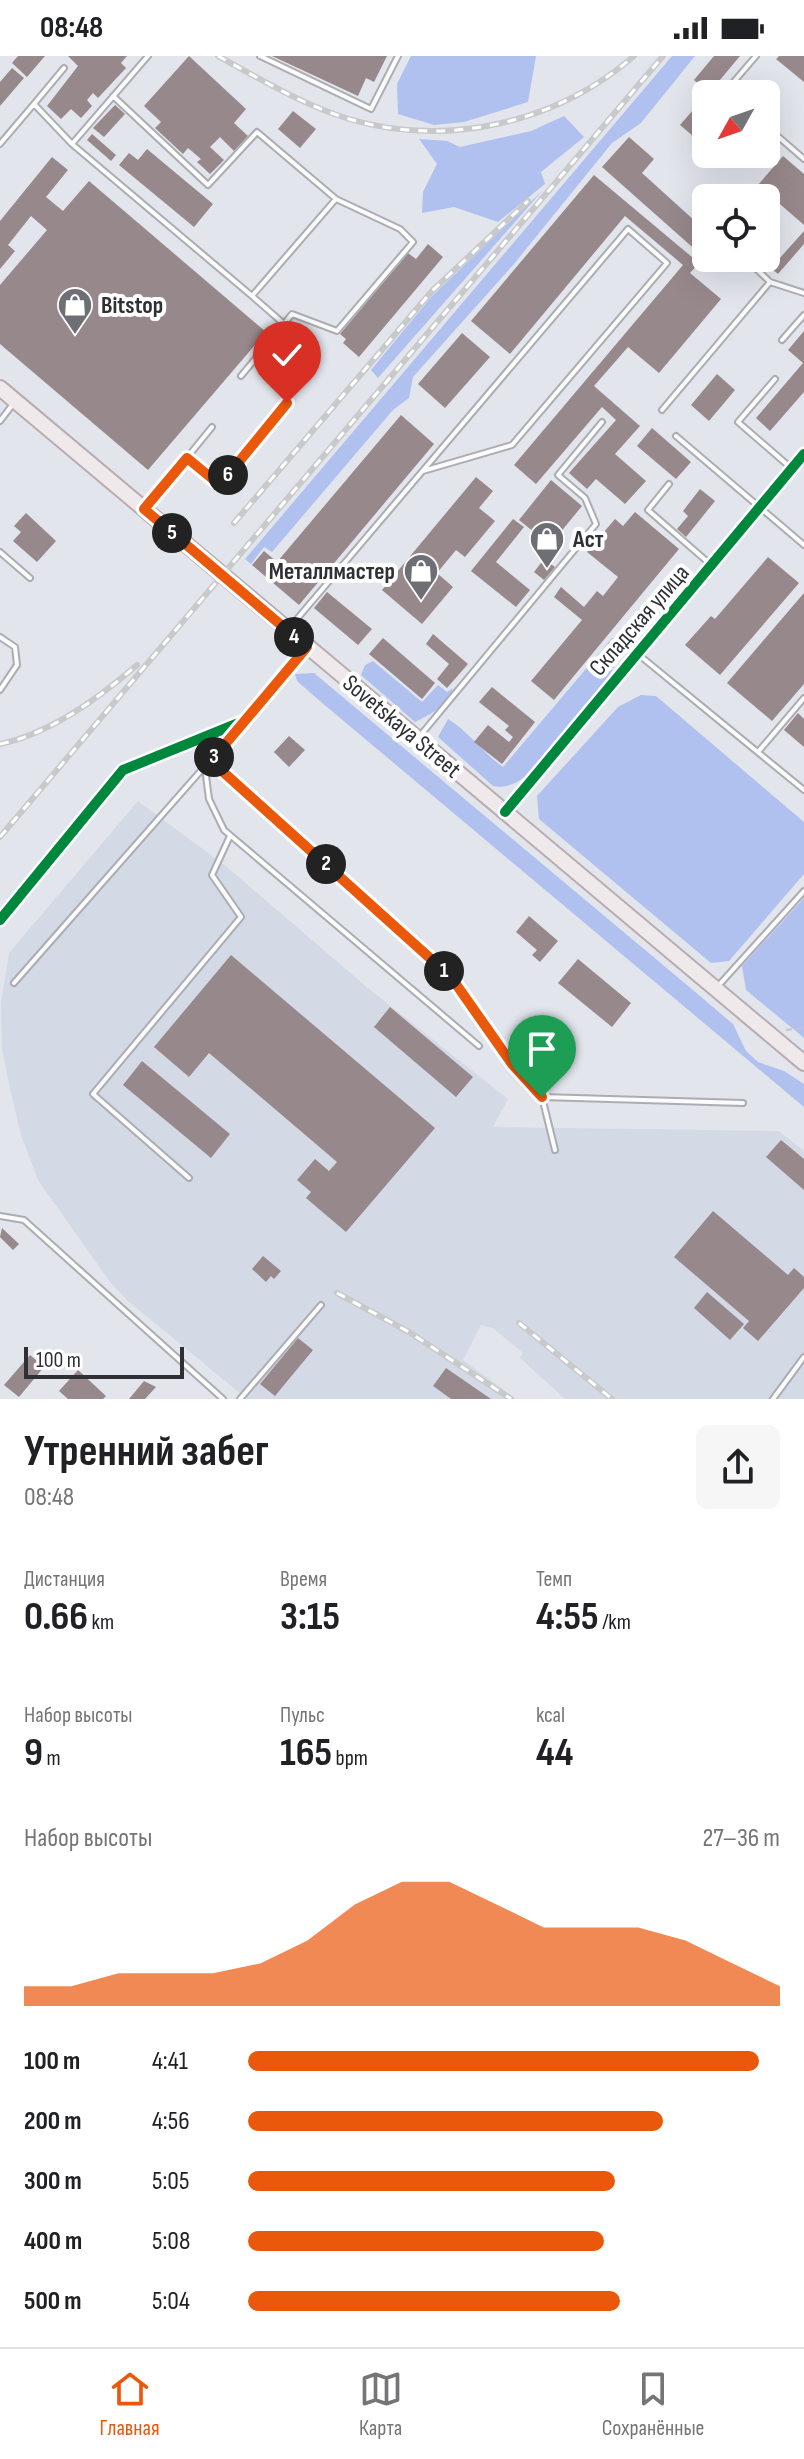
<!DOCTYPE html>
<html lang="ru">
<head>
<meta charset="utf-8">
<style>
  :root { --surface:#fff; --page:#f6f6f6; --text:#202124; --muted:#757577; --line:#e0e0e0; --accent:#ea580c }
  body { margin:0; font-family:"Sofia Sans Condensed",sans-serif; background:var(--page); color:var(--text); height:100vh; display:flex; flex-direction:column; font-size:30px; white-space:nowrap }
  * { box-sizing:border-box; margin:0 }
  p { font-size:26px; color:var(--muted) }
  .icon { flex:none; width:44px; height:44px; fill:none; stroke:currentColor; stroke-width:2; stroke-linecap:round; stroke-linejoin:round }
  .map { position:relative; height:1343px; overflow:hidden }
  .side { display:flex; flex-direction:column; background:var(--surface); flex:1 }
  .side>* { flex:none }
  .needle { width:52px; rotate:230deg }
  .tools { position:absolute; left:692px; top:24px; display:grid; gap:16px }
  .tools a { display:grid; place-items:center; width:88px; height:88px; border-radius:12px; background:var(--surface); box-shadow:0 8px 32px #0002; font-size:40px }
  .scale { position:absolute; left:24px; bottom:20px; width:160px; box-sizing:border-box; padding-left:8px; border:4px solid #2f3035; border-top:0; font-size:22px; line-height:28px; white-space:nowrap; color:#2f3035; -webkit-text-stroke:6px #fff; paint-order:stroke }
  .pin { position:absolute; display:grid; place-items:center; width:68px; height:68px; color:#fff; margin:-82px -34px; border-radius:50% 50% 50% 0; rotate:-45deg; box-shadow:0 0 8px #0007 }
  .pin .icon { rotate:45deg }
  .km { position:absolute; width:40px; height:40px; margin:-20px; border-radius:50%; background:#222; color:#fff; font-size:22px; line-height:40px; text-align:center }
  .round { display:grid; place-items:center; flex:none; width:84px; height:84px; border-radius:12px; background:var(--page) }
  .summary { display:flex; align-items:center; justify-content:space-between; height:136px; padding:0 24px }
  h1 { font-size:44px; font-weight:700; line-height:60px }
  .figures { display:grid; grid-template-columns:repeat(3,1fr); gap:12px; height:136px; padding:8px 24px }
  .figures div { display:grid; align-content:center }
  .figures b { font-size:40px; font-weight:700 }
  .figures small { font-size:22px; font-weight:400 }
  .figures p { font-size:22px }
  .chart { height:224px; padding:16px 24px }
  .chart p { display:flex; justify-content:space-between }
  .chart svg { width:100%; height:144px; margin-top:8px; fill:var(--accent); opacity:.7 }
  ul { padding:0 24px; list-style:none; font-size:26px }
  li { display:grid; grid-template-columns:128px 96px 1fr; align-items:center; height:60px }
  li i { height:20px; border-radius:10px; background:var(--accent) }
  .status { display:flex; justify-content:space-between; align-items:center; height:56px; padding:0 40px; background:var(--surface); direction:ltr }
  .status svg { height:22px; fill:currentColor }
  .tab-bar { display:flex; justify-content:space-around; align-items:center; height:112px; border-top:2px solid var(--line); background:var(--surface); font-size:22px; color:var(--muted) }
  .tab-bar a { display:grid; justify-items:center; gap:4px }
  .tab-bar .selected { color:var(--accent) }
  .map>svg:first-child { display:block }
  .built { fill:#d4d9e6 }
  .forest { fill:#b0c1f0 }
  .building { fill:#97888b }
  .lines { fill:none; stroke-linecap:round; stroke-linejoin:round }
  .service-casing { stroke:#abadb2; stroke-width:8 }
  .minor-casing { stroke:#abadb2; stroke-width:12 }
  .primary-casing { stroke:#b8acb1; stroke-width:18 }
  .path { stroke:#c6c6c9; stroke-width:2; stroke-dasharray:6 4; stroke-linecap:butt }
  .service { stroke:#fbfbfc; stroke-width:4 }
  .minor { stroke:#fbfbfc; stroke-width:8 }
  .primary { stroke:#f0e9eb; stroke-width:14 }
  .rail-casing { stroke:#c8c9cb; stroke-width:6 }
  .rail { stroke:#fff; stroke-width:3; stroke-dasharray:9; stroke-linecap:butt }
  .cycleway-casing { stroke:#fff; stroke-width:15 }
  .cycleway { stroke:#00873e; stroke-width:10 }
  .route-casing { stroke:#fff; stroke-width:16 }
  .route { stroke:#ea580c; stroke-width:10 }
  .labels { text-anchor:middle; stroke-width:8; stroke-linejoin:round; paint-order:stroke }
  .poi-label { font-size:24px; font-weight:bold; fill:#2f3035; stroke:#fff; text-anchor:start }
  .street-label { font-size:24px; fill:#2f3035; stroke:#fff }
</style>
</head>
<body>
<div class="status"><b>08:48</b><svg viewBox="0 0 49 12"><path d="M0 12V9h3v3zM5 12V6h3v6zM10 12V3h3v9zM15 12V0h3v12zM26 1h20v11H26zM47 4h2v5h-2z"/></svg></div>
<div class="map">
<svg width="804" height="1343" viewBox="0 0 804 1343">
  <rect width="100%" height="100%" fill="#e2e5ec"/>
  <path class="built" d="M138 745 227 811 369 933 508 1043 493 1071 779 1075 804 1095V1343H565L520 1302 523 1297 493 1272 481 1269 463 1304 516 1343H247L128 1245 110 1226 38 1124 21 1079 9 1028 2 993 1 946 9 897Z"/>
  <path class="forest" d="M411 0H536L528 46 464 66 434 69 398 58 397 28Z
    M672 0H695L641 67 612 87 514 208 413 321 409 342 393 354 272 496 264 491 251 508 245 503Z
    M564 60 584 81 541 116 545 128 498 166 454 151 422 157 423 136 437 108 419 83 447 85 460 91 531 75Z
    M543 134 378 322 371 314 432 240Z
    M612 582 629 586C621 596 617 607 610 618 599 635 532 720 517 726 509 730 501 732 493 730L438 681 448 663C469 676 482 696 503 711Z
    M373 605 422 646 438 629 447 636 453 632C448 650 431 658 415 666L361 619 365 609Z
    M314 617 700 940 733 968 746 995 758 1006 784 1015 804 1028V1051L321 646 297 625 295 618Z
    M641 639 656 640 804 766V818L729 905 711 907 539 763 537 740 618 651Z
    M804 842V982L746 934 742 910Z"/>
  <path class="building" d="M18 0H45L27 21 12 7Z
    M68 0H127L121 7 126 12 98 42 93 37 87 44 92 50 81 62 71 53 61 63 47 50 78 10Z
    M189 0 246 53 234 67 248 80 234 95 220 81 210 91 224 104 210 118 197 106 201 103 188 92 183 98 155 72 161 66 144 50Z
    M272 0H387L374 26 366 22 358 40Z
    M714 0H740L709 37 694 24Z
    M779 0H804V26L776 3Z
    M12 12 24 22 0 50V26Z
    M115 49 125 58 104 81 93 72Z
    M693 54 706 65V91L680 69Z
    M293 55 316 73 300 92 278 73Z
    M92 78 116 99 111 105 87 84Z
    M629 81 654 103 642 117 706 175V189L699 197 602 111Z
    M147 93 213 148 194 171 119 109 129 97 138 104Z
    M783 100 804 118V169L758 129Z
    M52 101 68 114 46 141 63 155 89 125 266 276 148 414 0 288V229L47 174 31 160 8 189 15 195 0 213V165Z
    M594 119 699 207 690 217 721 243 659 317 628 291 594 330 640 370 615 398 646 425 625 448 596 423 587 433 569 417 616 364 602 351 536 428 514 409 683 209 625 160 510 298 471 265Z
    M804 175V188L778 218 771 212Z
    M428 188 443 201 359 301 343 287 346 283 340 278 408 197 416 203Z
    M804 275V336L770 375 756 362 803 307 788 294Z
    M462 277 490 301 445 352 418 328Z
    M717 318 735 334 709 365 691 349Z
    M401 359 434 388 299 549 252 509 264 495 277 506Z
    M652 372 691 406 676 423 637 390Z
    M476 421 493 435 479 452 495 465 465 501 456 494 437 517 453 531 422 568 382 534Z
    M551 424 582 450 550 489 519 464Z
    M700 433 715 445 686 481 677 473 688 460 683 455Z
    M635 456 679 493 554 644 531 625 582 564 554 541 561 531 584 551 597 535 603 540 618 521 587 496 615 463 623 470Z
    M26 457 56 485 37 506 13 485 21 476 14 470Z
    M513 463 524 471 496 506 530 534 516 551 471 515Z
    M768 501 799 527 720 619 685 589 711 560 715 563Z
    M544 503 555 511 544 524 534 516Z
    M327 536 372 573 358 589 314 552Z
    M804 537V628L772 665 727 627Z
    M433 578 468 608 447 632 437 623 449 608 426 588Z
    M383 582 435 627 422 643 369 598Z
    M492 631 535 666 502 708 474 686 488 669 509 686 513 681 505 674 509 670 479 646Z
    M798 657 804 663V691L784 674Z
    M289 680 305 694 289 711 274 696Z
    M529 860 558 885 540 906 532 899 537 894 516 876Z
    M231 899 435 1072 346 1176 306 1142 311 1136 297 1124 315 1103 329 1115 337 1106 209 997 189 1021 154 991Z
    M578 903 631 947 612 971 558 927Z
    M390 951 473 1021 456 1041 374 971Z
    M142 1005 230 1078 211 1102 123 1029Z
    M781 1084 804 1103V1134L766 1101Z
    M713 1155 788 1219 794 1212 804 1221V1232L758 1285 743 1272 749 1265 674 1201Z
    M2 1172 19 1188 13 1194 0 1181Z
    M263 1200 281 1215 274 1223 271 1220 266 1226 252 1213Z
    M707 1236 744 1268 730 1284 694 1252Z
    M298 1282 313 1294 275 1340 260 1328Z
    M30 1299 44 1311 19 1341 4 1329Z
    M446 1312 491 1343H451L433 1330Z
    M78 1314 106 1340 103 1343H68L59 1335Z
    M144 1325 156 1331 145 1343H129Z"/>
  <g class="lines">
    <defs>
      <path id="service" d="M260 0 371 53 398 0
        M728 38 725 36 756 0
        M113 40 208 129 257 76 336 143 400 173 413 186 337 275 292 258 284 268
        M34 48 64 12
        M766 70 804 103
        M0 88 34 48 72 88 252 240 335 144
        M72 88 148 0
        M702 140 706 145
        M745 202 770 226
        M782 284 804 259
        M241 320 284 268 252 240
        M775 323 738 366 790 411
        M662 354 770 226 804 237
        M0 365 13 348
        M676 380 804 489
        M187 402 220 429 287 347
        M669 428 648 454 710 508
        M146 452 212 371
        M0 496 30 522
        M291 570 628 173 667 207 512 389 423 415
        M0 581 15 591 17 609 0 634
        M639 599 804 734
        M419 681 596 468 585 442 558 419 602 366
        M758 696 804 642
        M211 705 451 921 512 1008 542 1041 555 1094
        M205 712 209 743 224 774 479 990
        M14 927 242 668
        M719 929 804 835
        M542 1041 743 1047
        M189 1122 93 1038 241 861 212 819 230 780
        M0 1160 24 1164 223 1343
        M240 1343 321 1249
        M773 1343 804 1301"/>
      <path id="minor" d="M505 756 804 398
        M0 864 123 714 246 664 307 591"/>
      <path id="primary" d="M0 332 804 1007"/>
    </defs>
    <use href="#service" class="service-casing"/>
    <use href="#minor" class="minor-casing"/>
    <use href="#primary" class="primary-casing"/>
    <path class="path" d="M786 974 804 972"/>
    <use href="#service" class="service"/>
    <use href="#minor" class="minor"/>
    <use href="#primary" class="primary"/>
    <defs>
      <path id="rail" d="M218 0C260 23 303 49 349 63 447 92 557 67 634 0
        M234 467 432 235 528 145
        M0 688C50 678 99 642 137 609
        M0 781 663 0
        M337 1237 409 1276 511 1343
        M519 1267 612 1343"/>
    </defs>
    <use href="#rail" class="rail-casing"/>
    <use href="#rail" class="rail"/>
    <defs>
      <path id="cycleway" d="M505 756 804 398
        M0 864 123 714 246 664 307 591"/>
    </defs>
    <use href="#cycleway" class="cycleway-casing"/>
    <use href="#cycleway" class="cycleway"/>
  </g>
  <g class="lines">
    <defs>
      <path id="route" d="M287 347 220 429 187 402 144 453 307 591 211 705 451 921 512 1008 542 1041"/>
    </defs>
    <use href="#route" class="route-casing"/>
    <use href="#route" class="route"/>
  </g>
  <defs>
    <symbol id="shop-pin" viewBox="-11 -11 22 30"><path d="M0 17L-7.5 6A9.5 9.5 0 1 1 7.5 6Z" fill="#6e6f75" stroke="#fff"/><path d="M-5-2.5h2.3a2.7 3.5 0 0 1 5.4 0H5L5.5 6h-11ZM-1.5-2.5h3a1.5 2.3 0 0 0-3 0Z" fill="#fff"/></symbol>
  </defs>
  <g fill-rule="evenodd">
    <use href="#shop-pin" x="55" y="229" width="40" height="54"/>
    <use href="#shop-pin" x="527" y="463" width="40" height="54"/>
    <use href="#shop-pin" x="401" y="495" width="40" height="54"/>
  </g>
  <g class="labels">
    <g class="poi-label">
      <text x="101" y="257">Bitstop</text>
      <text x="573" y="491">Аст</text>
      <text x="395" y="523" text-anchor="end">Металлмастер</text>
    </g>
    <g class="street-label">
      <text transform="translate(639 564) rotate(-49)" y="8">Складская улица</text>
      <text transform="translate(402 670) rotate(40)" y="8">Sovetskaya Street</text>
    </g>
  </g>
</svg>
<div class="tools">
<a><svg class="needle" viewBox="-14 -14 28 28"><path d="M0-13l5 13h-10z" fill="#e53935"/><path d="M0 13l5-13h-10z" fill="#757577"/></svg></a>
<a><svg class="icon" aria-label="locate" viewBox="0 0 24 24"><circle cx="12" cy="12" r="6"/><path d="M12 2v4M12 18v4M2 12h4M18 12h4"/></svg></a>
</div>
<div class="scale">100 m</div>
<div class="pin" style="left:542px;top:1041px;background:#1e9e55"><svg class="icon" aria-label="arrive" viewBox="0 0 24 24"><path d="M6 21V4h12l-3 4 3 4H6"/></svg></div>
<div class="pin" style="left:287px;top:347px;background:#d93025"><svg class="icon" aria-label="check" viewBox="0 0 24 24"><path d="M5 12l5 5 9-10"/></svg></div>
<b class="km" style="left:444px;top:915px">1</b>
<b class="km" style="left:326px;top:808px">2</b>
<b class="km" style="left:214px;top:701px">3</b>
<b class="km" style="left:294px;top:581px">4</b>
<b class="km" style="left:172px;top:477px">5</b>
<b class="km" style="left:228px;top:419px">6</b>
</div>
<section class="side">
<div class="summary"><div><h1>Утренний забег</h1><p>08:48</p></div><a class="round"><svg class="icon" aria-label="share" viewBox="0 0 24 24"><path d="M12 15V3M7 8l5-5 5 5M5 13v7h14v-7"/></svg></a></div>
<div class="figures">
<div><p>Дистанция</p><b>0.66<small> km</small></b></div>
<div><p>Время</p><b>3:15</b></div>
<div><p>Темп</p><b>4:55<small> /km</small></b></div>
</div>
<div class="figures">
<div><p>Набор высоты</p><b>9<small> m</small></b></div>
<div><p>Пульс</p><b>165<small> bpm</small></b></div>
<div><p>kcal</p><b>44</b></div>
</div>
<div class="chart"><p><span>Набор высоты</span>27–36 m</p>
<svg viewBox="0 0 160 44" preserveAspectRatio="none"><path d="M0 44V38L10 38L20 34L30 34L40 34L50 31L60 24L70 13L80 6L90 6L100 13L110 20L120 20L130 20L140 24L150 31L160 38V44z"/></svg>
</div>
<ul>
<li><b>100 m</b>4:41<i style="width:96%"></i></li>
<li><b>200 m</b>4:56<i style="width:78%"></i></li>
<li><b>300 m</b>5:05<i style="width:69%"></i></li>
<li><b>400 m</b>5:08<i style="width:67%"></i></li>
<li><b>500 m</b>5:04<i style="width:70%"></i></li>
</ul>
</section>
<nav class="tab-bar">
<a class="selected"><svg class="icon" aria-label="home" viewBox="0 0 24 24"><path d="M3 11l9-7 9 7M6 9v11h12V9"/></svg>Главная</a>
<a><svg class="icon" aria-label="map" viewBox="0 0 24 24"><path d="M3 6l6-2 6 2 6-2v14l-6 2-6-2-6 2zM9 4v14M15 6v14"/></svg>Карта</a>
<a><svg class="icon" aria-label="saved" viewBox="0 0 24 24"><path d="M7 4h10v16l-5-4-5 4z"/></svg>Сохранённые</a>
</nav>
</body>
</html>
